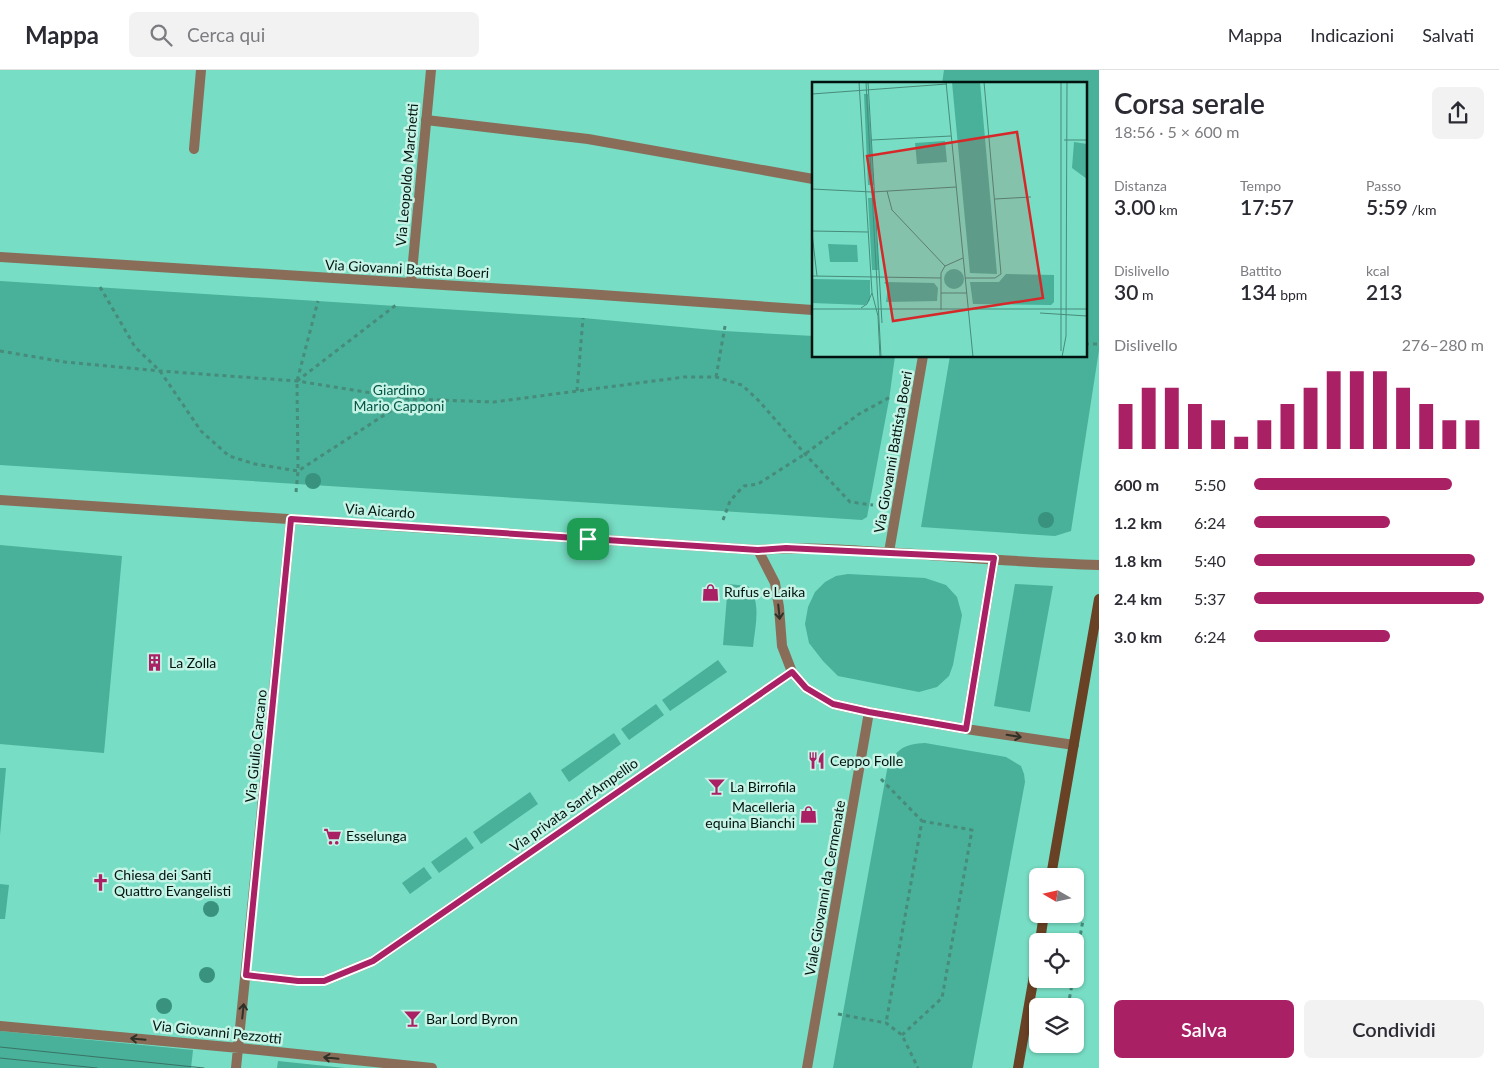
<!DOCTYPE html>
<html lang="it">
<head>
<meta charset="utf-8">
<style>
  :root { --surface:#fff; --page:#f2f2f3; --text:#2b2b33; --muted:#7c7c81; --line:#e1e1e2; --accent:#a92065 }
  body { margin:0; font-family:Lato,sans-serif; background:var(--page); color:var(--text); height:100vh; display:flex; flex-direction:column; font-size:19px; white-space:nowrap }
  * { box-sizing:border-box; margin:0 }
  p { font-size:16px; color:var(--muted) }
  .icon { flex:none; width:28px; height:28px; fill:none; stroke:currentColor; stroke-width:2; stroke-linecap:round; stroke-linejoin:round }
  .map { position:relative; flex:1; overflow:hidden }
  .sheet { display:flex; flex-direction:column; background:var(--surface); width:400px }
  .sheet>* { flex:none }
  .needle { width:32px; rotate:279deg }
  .tools { position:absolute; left:1029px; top:798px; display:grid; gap:10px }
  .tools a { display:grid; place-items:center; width:55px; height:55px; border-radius:8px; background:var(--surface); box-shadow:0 1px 4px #0004; font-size:25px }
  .pin { position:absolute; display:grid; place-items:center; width:42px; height:42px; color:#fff; margin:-21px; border-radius:10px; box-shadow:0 2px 8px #0006 }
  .round { display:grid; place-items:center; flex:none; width:52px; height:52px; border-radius:8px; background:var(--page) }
  .head { display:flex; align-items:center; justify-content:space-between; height:85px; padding:0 15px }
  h1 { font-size:28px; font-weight:600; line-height:38px }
  .figures { display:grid; grid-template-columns:repeat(3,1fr); gap:8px; height:85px; padding:5px 15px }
  .figures div { display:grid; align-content:center }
  .figures b { font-size:21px; font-weight:600 }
  .figures small { font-size:14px; font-weight:400 }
  .figures p { font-size:14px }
  .chart { height:140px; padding:10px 15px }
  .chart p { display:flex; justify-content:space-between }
  .chart svg { width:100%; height:90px; margin-top:5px; stroke:var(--accent); stroke-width:6 }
  .cta { display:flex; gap:10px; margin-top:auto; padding:10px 15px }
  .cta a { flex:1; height:58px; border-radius:8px; background:var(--accent); color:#fff; font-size:20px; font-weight:600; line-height:58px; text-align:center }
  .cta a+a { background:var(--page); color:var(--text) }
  ul { padding:0 15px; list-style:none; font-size:16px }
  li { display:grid; grid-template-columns:80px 60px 1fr; align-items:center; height:38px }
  li i { height:12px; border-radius:6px; background:var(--accent) }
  header { display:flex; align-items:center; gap:30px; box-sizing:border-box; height:70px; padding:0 25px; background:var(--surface); border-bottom:1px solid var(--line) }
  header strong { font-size:24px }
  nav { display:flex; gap:28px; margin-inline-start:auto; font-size:18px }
  .search { width:350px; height:45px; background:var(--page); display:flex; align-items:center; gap:12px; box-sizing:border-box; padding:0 18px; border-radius:8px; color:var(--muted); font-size:19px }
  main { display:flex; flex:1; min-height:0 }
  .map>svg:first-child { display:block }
  .green { fill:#49b099 }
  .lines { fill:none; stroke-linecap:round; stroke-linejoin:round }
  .path { stroke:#478b7a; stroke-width:3; stroke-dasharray:4 4; stroke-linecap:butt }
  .lane { stroke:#896d59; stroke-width:10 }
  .street { stroke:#896d59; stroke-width:10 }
  .secondary { stroke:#694124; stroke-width:10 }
  .tram { stroke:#397365; stroke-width:1 }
  .tree { fill:#38927e }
  .oneway { stroke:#303228 }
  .route-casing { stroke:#fff; stroke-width:10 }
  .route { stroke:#a92065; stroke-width:6 }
  .labels { text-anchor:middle; stroke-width:5; stroke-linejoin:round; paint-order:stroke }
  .street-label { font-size:14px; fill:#00130e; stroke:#c5f4e6 }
  .park-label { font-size:14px; fill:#055445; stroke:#c5f4e6 }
  .poi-label { font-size:14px; fill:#00130e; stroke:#c5f4e6; text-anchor:start }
  .inset-road { fill:none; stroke:#478c7b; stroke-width:1 }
  .view { fill:#d62828; fill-opacity:0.15; stroke:#d62828; stroke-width:2.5 }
  .inset-edge { fill:none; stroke:#00130e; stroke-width:2.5 }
</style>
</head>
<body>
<header>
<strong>Mappa</strong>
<div class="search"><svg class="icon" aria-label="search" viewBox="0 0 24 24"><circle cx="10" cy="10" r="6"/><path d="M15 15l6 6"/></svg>Cerca qui</div>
<nav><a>Mappa</a><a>Indicazioni</a><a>Salvati</a></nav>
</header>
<main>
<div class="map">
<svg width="1099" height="998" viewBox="0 0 1099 998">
  <rect width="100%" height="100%" fill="#77ddc4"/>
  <path class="green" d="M944 0H1099V280L1071 461 1055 466 921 457 950 286H1085V14H942Z
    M0 211 583 248 724 261 813 266V286H895L889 330 867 447 862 450 0 395Z
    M0 475 122 486 104 683 0 674Z
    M848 504 925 508 946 515 957 527 962 545 953 595 949 606 937 617 919 622 838 606 823 591 809 573 805 554 808 537 815 522 825 512 836 506Z
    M728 514 748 516C762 532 755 557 753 577L723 575Z
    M1015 514 1053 516 1030 642 994 636Z
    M718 590 727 602 670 641 662 630Z
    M656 634 664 645 629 670 621 659Z
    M614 663 621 674 569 712 561 700Z
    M925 673 1006 687 1021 696 1024 704 1025 712 972 998H833L887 700C895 680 903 674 925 673Z
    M0 698H6L0 765Z
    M530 722 538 734 481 774 473 762Z
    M466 767 474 778 439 803 431 792Z
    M424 797 432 808 410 824 402 813Z
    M0 814 9 815 5 849H0Z
    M0 961 193 980 191 998H0Z
    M278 991 345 998H277Z"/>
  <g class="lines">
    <path class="path" d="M100 217 135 277 160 301 201 361 229 386 255 394 298 401 409 329
      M1085 274H1099
      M0 281 65 292 160 301 297 311 409 329 494 332 684 307H716L742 315 760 332 805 384 850 432 873 435
      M716 307 725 256
      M297 311 396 235
      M577 321 583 248
      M296 422 298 401 297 311 318 231
      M723 450 730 431 737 423 744 416 758 414 805 384 859 344 892 326
      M881 709 922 751 886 953
      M1075 896 1083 850
      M1068 936 1073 909
      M838 944 886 953 902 965 918 998
      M902 965 942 928 972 760 922 751"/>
    <path class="lane" d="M426 50 588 69 813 109
      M194 79 201 0"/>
    <path class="street" d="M0 187 587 224 813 240
      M411 213 431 0
      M0 430 758 480C793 477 828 479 864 481 942 485 1021 493 1099 495
      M758 480 775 513 779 537 782 576 792 602 806 618 833 634 869 642 966 659 1074 675
      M889 482 923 286
      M966 659 994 488
      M246 905 298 911H324L373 891 792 602
      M0 956 239 978 432 998
      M236 998 291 449
      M807 998 869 642"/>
    <path class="secondary" d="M1051 806 1099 529
      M1040 871 1044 844
      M1018 998 1038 883"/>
    <path class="tram" d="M0 977 204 998
      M0 988 97 998"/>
  </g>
  <g class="tree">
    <circle cx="313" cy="411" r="8"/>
    <circle cx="1046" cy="450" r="8"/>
    <circle cx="211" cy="839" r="8"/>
    <circle cx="207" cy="905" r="8"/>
    <circle cx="164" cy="936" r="8"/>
  </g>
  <defs><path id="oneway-shaft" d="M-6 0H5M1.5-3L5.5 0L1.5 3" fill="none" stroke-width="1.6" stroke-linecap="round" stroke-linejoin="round" transform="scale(1.25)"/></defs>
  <g class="oneway">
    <use href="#oneway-shaft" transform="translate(779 542) rotate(84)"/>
    <use href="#oneway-shaft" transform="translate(1014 666) rotate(9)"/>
    <use href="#oneway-shaft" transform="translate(243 941) rotate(-84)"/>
    <use href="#oneway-shaft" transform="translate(138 969) rotate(-175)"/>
    <use href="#oneway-shaft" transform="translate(331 988) rotate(-174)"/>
  </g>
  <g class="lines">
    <defs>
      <path id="route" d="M291 449 758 480 786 478 994 488 966 659 869 642 833 634 806 618 792 602 373 891 324 911H298L246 905Z"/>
    </defs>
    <use href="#route" class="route-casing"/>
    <use href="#route" class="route"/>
  </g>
  <defs>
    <symbol id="shop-bare" viewBox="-9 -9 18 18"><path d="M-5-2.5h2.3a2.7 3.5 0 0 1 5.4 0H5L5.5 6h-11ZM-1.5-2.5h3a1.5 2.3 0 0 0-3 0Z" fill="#a92065" stroke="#c5f4e6" stroke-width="2.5" paint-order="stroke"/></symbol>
    <symbol id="building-bare" viewBox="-9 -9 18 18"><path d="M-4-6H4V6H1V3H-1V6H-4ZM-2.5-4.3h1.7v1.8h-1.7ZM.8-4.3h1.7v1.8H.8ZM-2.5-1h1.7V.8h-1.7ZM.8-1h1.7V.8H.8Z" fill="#a92065" stroke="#c5f4e6" stroke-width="2.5" paint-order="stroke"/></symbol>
    <symbol id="restaurant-bare" viewBox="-9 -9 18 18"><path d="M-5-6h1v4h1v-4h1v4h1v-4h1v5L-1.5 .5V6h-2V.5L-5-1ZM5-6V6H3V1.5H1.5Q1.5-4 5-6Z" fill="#a92065" stroke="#c5f4e6" stroke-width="2.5" paint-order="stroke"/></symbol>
    <symbol id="bar-bare" viewBox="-9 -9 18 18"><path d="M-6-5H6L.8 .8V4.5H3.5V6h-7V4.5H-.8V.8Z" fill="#a92065" stroke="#c5f4e6" stroke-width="2.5" paint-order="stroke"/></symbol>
    <symbol id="supermarket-bare" viewBox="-9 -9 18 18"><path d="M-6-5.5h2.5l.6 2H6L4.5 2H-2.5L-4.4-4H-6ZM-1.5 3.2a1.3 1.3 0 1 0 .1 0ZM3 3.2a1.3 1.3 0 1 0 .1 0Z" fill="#a92065" stroke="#c5f4e6" stroke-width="2.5" paint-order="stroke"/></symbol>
    <symbol id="church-bare" viewBox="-9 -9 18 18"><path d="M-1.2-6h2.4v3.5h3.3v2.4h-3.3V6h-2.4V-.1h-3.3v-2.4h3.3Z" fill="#a92065" stroke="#c5f4e6" stroke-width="2.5" paint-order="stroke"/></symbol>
  </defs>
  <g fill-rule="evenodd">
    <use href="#shop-bare" x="698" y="510" width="25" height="25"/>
    <use href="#building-bare" x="142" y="580" width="25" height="25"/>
    <use href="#restaurant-bare" x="804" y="678" width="25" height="25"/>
    <use href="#bar-bare" x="704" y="704" width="25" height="25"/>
    <use href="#shop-bare" x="796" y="732" width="25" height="25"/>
    <use href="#supermarket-bare" x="320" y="754" width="25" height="25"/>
    <use href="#church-bare" x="88" y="800" width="25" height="25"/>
    <use href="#bar-bare" x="400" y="936" width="25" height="25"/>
  </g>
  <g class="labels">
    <g class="street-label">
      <text transform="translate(407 105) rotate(-85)" y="5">Via Leopoldo Marchetti</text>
      <text transform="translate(407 199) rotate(3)" y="5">Via Giovanni Battista Boeri</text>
      <text transform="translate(893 382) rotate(-80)" y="5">Via Giovanni Battista Boeri</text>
      <text transform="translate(380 441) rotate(4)" y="5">Via Aicardo</text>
      <text transform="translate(256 676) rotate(-84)" y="5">Via Giulio Carcano</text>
      <text transform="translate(574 735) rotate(-35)" y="5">Via privata Sant'Ampellio</text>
      <text transform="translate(825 818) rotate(-80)" y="5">Viale Giovanni da Cermenate</text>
      <text transform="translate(217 962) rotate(6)" y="5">Via Giovanni Pezzotti</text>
    </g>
    <g class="park-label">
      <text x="399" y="325">Giardino<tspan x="399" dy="16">Mario Capponi</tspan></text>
    </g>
    <g class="poi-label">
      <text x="724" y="527">Rufus e Laika</text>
      <text x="169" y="598">La Zolla</text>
      <text x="830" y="696">Ceppo Folle</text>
      <text x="730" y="722">La Birrofila</text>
      <text x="795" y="742" text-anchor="end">Macelleria<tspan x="795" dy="16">equina Bianchi</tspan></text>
      <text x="346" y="771">Esselunga</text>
      <text x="114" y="810">Chiesa dei Santi<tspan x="114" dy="16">Quattro Evangelisti</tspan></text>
      <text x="426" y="954">Bar Lord Byron</text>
    </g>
  </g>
  <g transform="translate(812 12)">
    <rect width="275" height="275" fill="#77ddc4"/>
    <path d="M140 0H168L185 192 158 191ZM52 12H56L62 103H56ZM133 59 135 80 105 82 103 61ZM262 60 275 62V97L260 86ZM56 116H62L67 188H60ZM16 162 45 163 46 180H18ZM132 197a10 10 0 1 1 20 0a10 10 0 1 1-20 0ZM194 192 242 193V220L239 223 161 222 158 200H187ZM0 197 58 198V218L53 223 0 221ZM72 200 122 201 126 206 125 219 74 220 76 205Z" fill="#49b099"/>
    <path class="inset-road" d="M47 0 60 211 66 234 68 275M54 0 69 275M56 0 70 241M134 0 161 275M0 12 135 2M60 58 139 54M252 58H275M0 107 60 110 144 105M75 109 80 128 133 184M183 117 219 115M0 149 56 150M0 151 5 194M133 184 151 176M0 194 129 196M153 196H183L189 192 172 0M129 211H155M49 226 55 222 60 211M0 227H275M129 228V191L133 184M228 231 275 234M249 269V0M250 275 254 254 255 0"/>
    <path class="view" d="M205 50 231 216 81 239 55 74Z"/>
    <rect width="275" height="275" class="inset-edge"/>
  </g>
</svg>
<div class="tools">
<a><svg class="needle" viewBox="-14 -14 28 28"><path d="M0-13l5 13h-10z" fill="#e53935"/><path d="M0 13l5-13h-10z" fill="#7c7c81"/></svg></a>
<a><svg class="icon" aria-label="locate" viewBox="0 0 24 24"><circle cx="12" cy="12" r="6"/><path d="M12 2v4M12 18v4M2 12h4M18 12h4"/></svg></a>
<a><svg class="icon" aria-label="layers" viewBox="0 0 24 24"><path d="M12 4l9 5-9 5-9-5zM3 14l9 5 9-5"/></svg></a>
</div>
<div class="pin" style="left:588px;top:469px;background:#1e9e55"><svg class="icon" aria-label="arrive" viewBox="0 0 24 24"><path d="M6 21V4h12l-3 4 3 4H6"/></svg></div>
</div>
<section class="sheet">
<div class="head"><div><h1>Corsa serale</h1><p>18:56 · 5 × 600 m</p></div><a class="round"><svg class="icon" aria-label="share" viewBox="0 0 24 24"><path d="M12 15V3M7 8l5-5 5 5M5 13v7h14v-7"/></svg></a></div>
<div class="figures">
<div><p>Distanza</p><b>3.00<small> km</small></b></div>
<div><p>Tempo</p><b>17:57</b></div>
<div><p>Passo</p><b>5:59<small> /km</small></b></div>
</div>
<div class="figures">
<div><p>Dislivello</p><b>30<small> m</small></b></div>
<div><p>Battito</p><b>134<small> bpm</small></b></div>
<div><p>kcal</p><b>213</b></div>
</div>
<div class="chart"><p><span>Dislivello</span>276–280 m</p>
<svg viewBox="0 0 160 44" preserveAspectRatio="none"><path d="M5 44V22M15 44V14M25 44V14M35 44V22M45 44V30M55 44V38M65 44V30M75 44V22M85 44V14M95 44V6M105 44V6M115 44V6M125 44V14M135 44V22M145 44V30M155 44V30"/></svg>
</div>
<ul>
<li><b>600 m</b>5:50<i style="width:86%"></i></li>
<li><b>1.2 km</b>6:24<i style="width:59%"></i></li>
<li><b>1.8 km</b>5:40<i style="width:96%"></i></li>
<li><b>2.4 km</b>5:37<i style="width:100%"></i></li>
<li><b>3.0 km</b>6:24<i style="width:59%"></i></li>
</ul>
<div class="cta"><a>Salva</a><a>Condividi</a></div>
</section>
</main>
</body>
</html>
